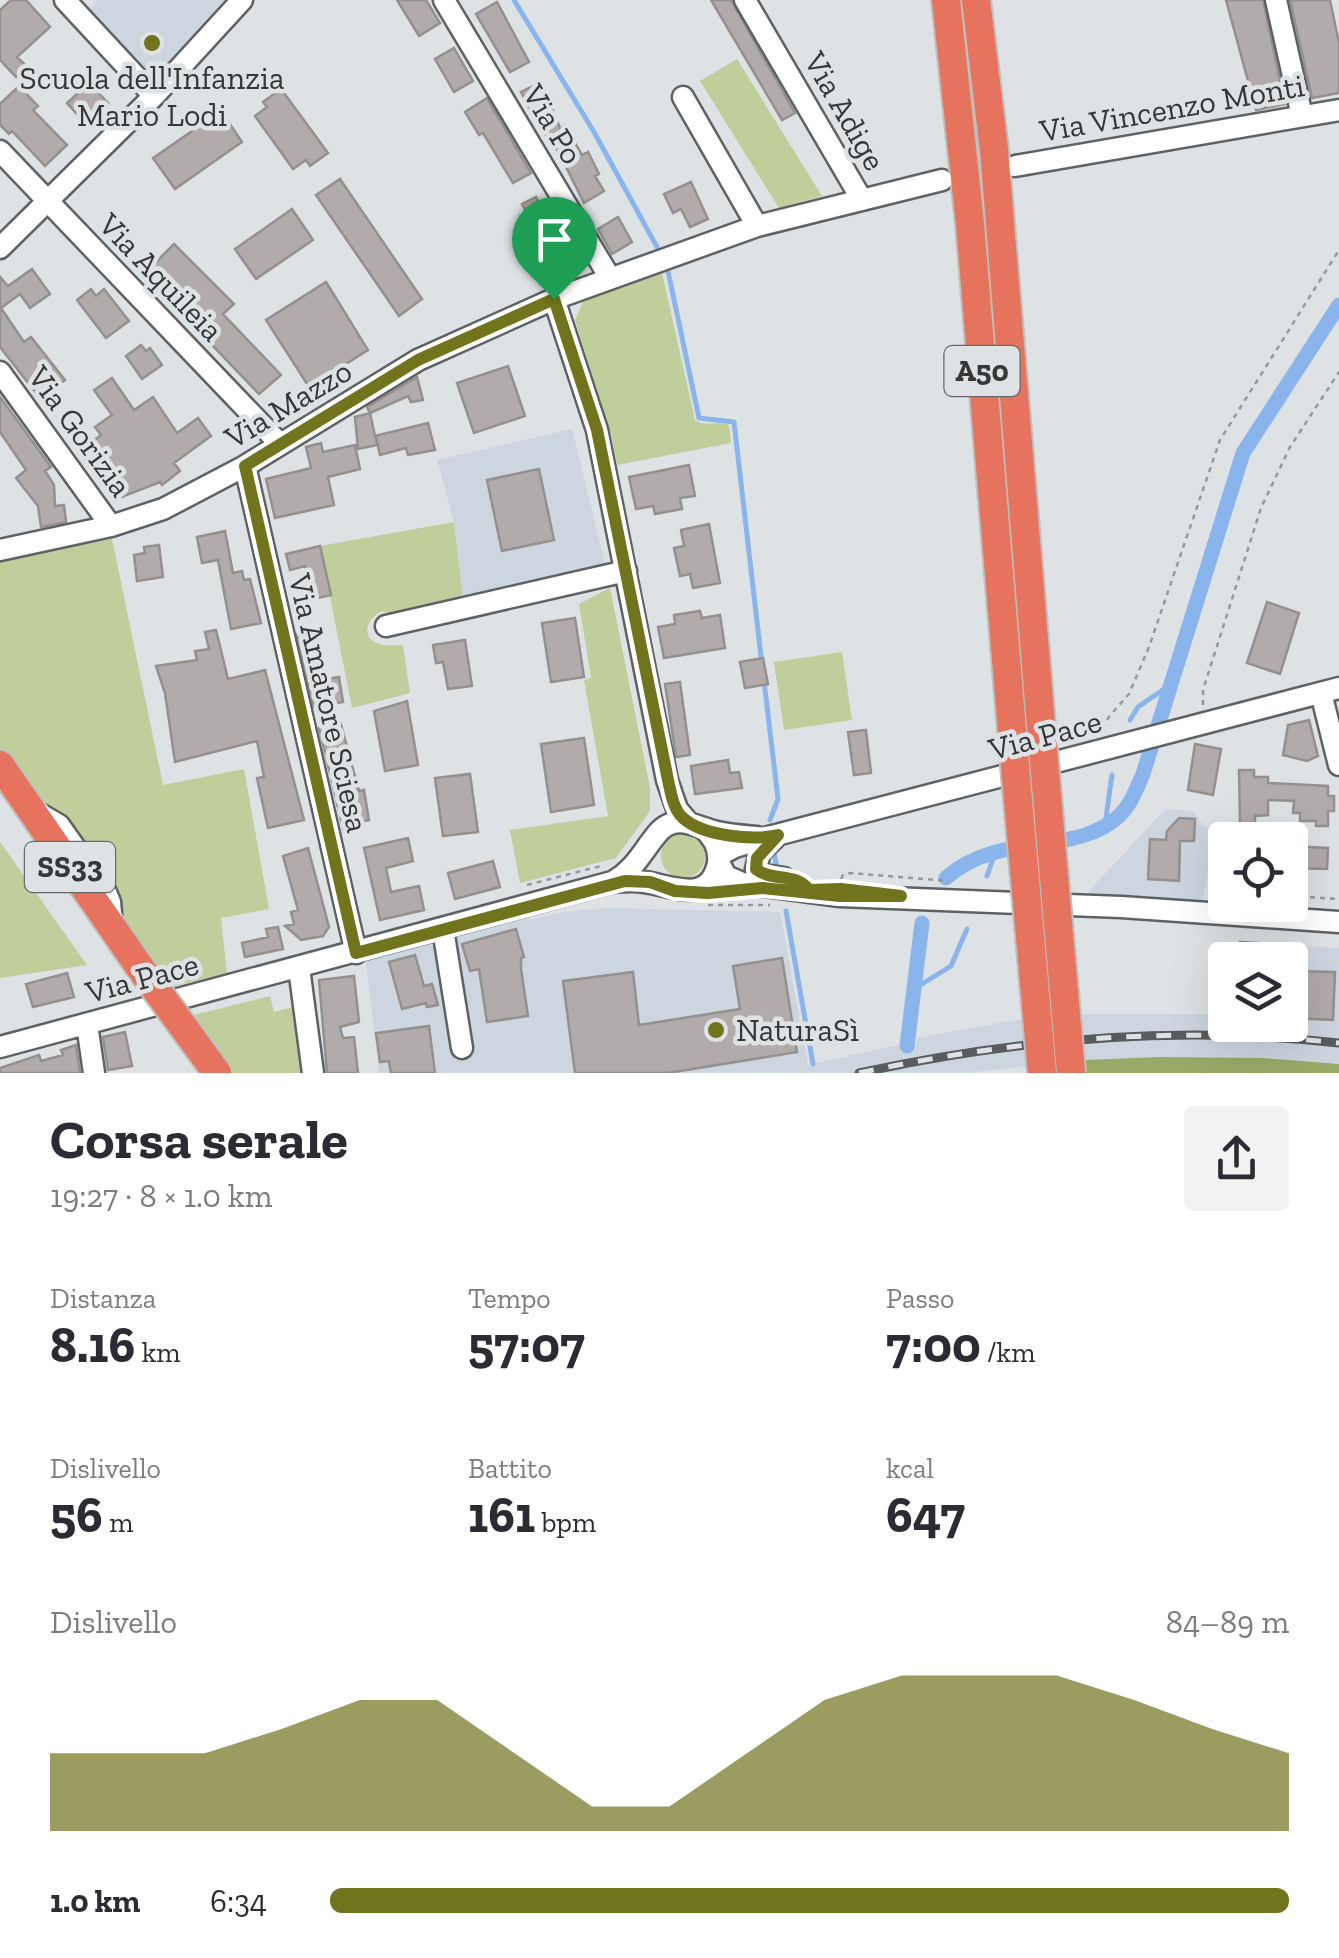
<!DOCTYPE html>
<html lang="it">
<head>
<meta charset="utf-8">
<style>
  :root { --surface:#fff; --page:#f2f2f3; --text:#2b2b33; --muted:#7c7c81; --accent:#70741c }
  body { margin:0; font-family:"Zilla Slab",serif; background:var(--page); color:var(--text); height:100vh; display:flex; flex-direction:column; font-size:38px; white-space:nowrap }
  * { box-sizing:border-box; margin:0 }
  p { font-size:32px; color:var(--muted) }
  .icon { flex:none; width:55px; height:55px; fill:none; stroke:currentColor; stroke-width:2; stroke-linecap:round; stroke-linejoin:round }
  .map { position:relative; height:1073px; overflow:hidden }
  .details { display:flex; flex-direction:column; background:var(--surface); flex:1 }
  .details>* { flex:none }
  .controls { position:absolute; left:1208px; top:822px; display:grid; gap:20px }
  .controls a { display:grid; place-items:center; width:100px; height:100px; border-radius:10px; background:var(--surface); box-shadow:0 10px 40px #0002; font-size:50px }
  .pin { position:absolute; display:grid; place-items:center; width:85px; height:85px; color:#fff; margin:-102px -42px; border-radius:50% 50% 50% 0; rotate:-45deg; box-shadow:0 0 10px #0007 }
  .pin .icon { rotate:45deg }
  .round { display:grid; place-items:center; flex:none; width:105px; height:105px; border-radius:10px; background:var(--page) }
  .head { display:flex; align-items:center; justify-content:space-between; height:170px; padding:0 50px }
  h1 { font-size:55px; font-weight:700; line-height:75px }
  .figures { display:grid; grid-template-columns:repeat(3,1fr); gap:15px; height:170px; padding:10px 50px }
  .figures div { display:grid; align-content:center }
  .figures b { font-size:50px; font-weight:700 }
  .figures small { font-size:28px; font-weight:400 }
  .figures p { font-size:28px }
  .chart { height:280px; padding:20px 50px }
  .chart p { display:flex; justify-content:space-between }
  .chart svg { width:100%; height:180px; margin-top:10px; fill:var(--accent); opacity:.7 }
  ul { padding:0 50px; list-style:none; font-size:32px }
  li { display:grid; grid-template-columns:160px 120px 1fr; align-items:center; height:75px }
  li i { height:25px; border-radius:12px; background:var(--accent) }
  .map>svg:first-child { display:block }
  .built { fill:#cdd6df; fill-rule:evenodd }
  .green { fill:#bfce9b }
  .forest { fill:#97aa67 }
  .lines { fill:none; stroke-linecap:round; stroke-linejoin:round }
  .stream { stroke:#89b5ec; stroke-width:5 }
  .canal { stroke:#89b5ec; stroke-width:15 }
  .building { fill:#b1acab; stroke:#94908e; stroke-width:2.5 }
  .minor-casing { stroke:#5f6265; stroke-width:25 }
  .highway-casing { stroke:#bebfbf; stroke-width:32 }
  .path { stroke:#96999b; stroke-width:2.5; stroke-dasharray:5 5; stroke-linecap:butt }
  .minor { stroke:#fff; stroke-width:20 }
  .highway { stroke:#e6735d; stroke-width:28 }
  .rail-casing { stroke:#595c5d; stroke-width:9 }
  .rail { stroke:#dee2e5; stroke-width:5; stroke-dasharray:15; stroke-linecap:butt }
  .highway-bridge-casing { stroke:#bebfbf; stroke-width:32; stroke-linecap:butt }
  .highway-bridge { stroke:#e6735d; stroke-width:28 }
  .route-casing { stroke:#fff; stroke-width:20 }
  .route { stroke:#70741c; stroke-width:12 }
  .poi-dot { fill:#70741c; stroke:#dee2e5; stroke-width:4 }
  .labels { text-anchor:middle; stroke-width:9; stroke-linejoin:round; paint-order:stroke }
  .shield { fill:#dee2e5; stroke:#686a6c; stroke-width:2.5 }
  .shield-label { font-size:30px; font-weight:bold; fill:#353738 }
  .poi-label { font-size:32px; fill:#353738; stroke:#dee2e5 }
  .street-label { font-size:32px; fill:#353738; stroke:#dee2e5 }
</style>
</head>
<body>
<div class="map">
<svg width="1339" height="1073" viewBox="0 0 1339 1073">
  <rect width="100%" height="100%" fill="#dee2e5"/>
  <path class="built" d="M98 0H226L161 74 143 72 87 13Z
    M572 429 605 564 463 598 454 522 437 460Z
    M1165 809 1192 811 1203 824 1216 832 1201 908 1082 899Z
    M609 908 780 912 808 1065 897 1045 916 1046 917 1038 1009 1021 1082 1014H1221L1223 942 1339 948V1064L1264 1058 1160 1057 1084 1060 966 1073H379L365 954 436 934 528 916 529 920 562 912ZM1225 960H1290V1025H1225Z"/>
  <path class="green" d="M737 59 822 196 779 208 700 81Z
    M660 264 695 420C707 428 718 420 729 425L731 443 617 465 612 437 575 320 587 293Z
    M454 522 463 598 397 615 382 611C369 617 359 635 377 643 384 647 395 645 403 645L410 693 352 708 320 546Z
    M112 539 163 785 244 769 269 909 221 918 227 973 166 988 122 925 111 880 73 827 32 795 0 752V560Z
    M610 588 650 788V811L616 858 520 883 510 830 608 816 584 680 591 678 579 604Z
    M842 652 852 720 784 730 774 662Z
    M661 856a22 22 0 1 1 44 0a22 22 0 1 1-44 0Z
    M0 842 87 965 0 978Z
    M270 996 274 1012 293 1007 302 1073H226L186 1017Z"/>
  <path class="forest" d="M1160 1057 1264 1058 1339 1064V1073H1085L1084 1060Z"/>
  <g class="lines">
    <path class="stream" d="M514 0 594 132 657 247
      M668 271 699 418 734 422 762 665
      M764 681 778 799 770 820
      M1130 720 1138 707 1170 685
      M1105 825 1112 775
      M774 853 777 869
      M987 876 996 850
      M786 911 813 1064
      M914 989 951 966 967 929"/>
    <path class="canal" d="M946 878C999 830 1075 858 1120 815 1131 804 1137 788 1143 774L1243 453 1339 305
      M907 1046 922 923"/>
  </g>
  <path class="building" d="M11 0H26L50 27 17 57 27 67 16 77 0 60V10Z
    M397 0H426L440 23 419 36Z
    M711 0H731L795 113 782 120Z
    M1226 0H1263L1285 104 1256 110Z
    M1290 0H1330L1339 43V93L1312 98Z
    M497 2 529 62 510 72 476 14Z
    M454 48 473 81 454 92 435 59Z
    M541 82 560 128 565 125 582 155 588 152 599 174 595 176 604 191 584 203 559 153 546 136 550 134 538 111 532 114 521 92Z
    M89 83 108 103 86 124 67 103Z
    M19 86 38 106 33 110 67 145 45 166 12 131 9 134 0 125V104Z
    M281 89 328 153 310 166 306 160 293 169 255 116 267 107 263 102Z
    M487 98 531 173 513 183 483 133 479 135 465 112Z
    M221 111 242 142 175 189 153 158Z
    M340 179 422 299 399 316 316 195Z
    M691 182 708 219 690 227 681 209 673 213 664 194Z
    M536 197 545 213 553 209 581 257 559 269 540 236 534 239 521 216 527 213 522 204Z
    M292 209 313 240 256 279 235 249Z
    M618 217 632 242 612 254 598 229Z
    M174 244 234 304 223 314 281 375 259 394 144 274Z
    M32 269 50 294 30 308 20 294 1 308 24 342 31 337 65 380 40 398 0 347V277L8 286Z
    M326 282 368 350 309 387 266 320Z
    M91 289 96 296 104 289 129 321 106 338 77 300Z
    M141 345 146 351 150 348 162 365 142 379 126 356Z
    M508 366 525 416 474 433 457 383Z
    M417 377 423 400 411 402 408 396 370 413 367 407Z
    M112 378 134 410 153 397 177 433 198 418 211 436 174 463 180 471 162 485 160 482 114 500 93 467 90 468 78 452 101 435 95 427 112 415 94 390Z
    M0 397 51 467 45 471 54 485 55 506 64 505 66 522 41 527 38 506 16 478 26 470 0 432Z
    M370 413 375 436 428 423 435 450 408 455 406 448 380 455 376 437 377 445 358 449 355 417Z
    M321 443 323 452 355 445 360 469 328 477 334 505 275 518 266 479 311 468 306 447Z
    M689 465 695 496 680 498 682 509 655 514 653 506 636 509 629 477Z
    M539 469 554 540 502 551 487 480Z
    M709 524 720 583 693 588 690 574 680 576 674 548 684 546 681 530Z
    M225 531 233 573 242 571 244 580 250 579 261 623 231 629 218 560 202 563 197 537Z
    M159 545 163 577 137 581 134 555 145 553 144 547Z
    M320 546 331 595 313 599 305 566 290 570 286 554Z
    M1267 602 1299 613 1280 674 1247 663Z
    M700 611 702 618 720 615 725 648 664 658 658 627 675 624 674 615Z
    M575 618 584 677 551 682 542 623Z
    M216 630 228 679 265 670 304 820 268 828 257 778 264 777 257 741 175 762 165 693 156 666 197 660 195 651 209 649 205 632Z
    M317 630 326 679 339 677 343 702 314 707 297 634Z
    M465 640 472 686 448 689 443 662 436 663 433 645Z
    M763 658 768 684 745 688 740 662Z
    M680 682 690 755 676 757 665 684Z
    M407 701 418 765 385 771 374 711Z
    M1309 720 1318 756 1307 761 1283 755 1288 725Z
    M340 721 359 791 364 790 369 820 359 822 360 829 344 832 319 728Z
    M866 730 871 773 854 775 848 732Z
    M584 738 594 805 551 812 541 744Z
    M1195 744 1221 749 1213 795 1188 790Z
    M728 760 730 773 739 772 742 788 695 794 691 766Z
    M1239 770H1254V777H1268V783L1328 786V796H1334V811H1328V826H1316V821H1300V813H1293L1294 801 1268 800V815L1255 816V823H1240Z
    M470 774 478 832 443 836 435 778Z
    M1179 818 1195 819 1194 841H1180L1179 881 1148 879 1150 839 1166 840 1167 831Z
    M408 838 413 861 386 868 391 892 419 886 424 910 380 920 364 848Z
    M1290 846 1328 848 1327 869 1290 868Z
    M308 848 329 927 323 936 301 940 285 926 294 924 291 912 298 910 283 856Z
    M493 861 500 887 455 899 448 873Z
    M278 927 283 949 245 957 242 943 268 937 266 929Z
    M516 929 524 957 521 958V969L528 1016 487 1022 479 969 470 971 462 944Z
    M1240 942 1293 945V960H1239Z
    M415 955 424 986 432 984 438 1005 427 1007 426 1003 402 1009 389 962Z
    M782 958 797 1052 668 1073H575L563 981 633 972 639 1025 740 1009 733 966Z
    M1290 971 1335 972 1333 1020 1290 1018Z
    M67 973 74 997 33 1007 26 984Z
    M354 976 359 1022 340 1027 343 1038 354 1037 358 1073H327L319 980Z
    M429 1026 435 1073H391L389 1061 380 1062 376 1033Z
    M125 1032 132 1066 108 1070 103 1037Z
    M76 1045 80 1073H0V1068L39 1055 41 1061 63 1055 61 1050Z"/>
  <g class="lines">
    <defs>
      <path id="minor" d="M65 0 154 96
        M444 0 610 278
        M745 0 862 200
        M1276 0 1302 116
        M683 97 757 226
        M0 151 280 444
        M1015 166 1339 110
        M0 248 154 96 242 0
        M554 299 597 430 667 780 677 809 688 822
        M0 372 111 526
        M245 466 356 953
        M0 550 111 526 163 509 245 466 418 360 554 299 757 226 942 180
        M386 626 626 571
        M1321 693 1339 765
        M33 810 59 825 105 890 110 902 112 924
        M777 836 760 852 756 869 765 875 784 878
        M718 856 735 847 765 838 1339 688
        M718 861 726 876 742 883 840 896 1121 907 1339 922
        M614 881C635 869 642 852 657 834 675 812 696 827 717 832 730 835 744 836 757 837
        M443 929 462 1048
        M299 968 313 1073
        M87 1024 94 1073
        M0 1047 612 882C623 881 634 880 644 882 671 885 709 906 718 863 720 848 713 837 703 828"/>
      <path id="highway" d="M946 0 970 224 1013 743
        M976 0 994 150 1042 738
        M0 765 141 969"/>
    </defs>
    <use href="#minor" class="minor-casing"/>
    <use href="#highway" class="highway-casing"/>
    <path class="path" d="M1203 705V690L1261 508 1290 447 1339 372
      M1103 729 1108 718 1129 694 1149 647 1220 440 1339 250
      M841 879 843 875 850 873 949 881
      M527 885 601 866
      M1290 896 1339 899
      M708 905H770"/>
    <use href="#minor" class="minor"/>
    <use href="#highway" class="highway"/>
    <defs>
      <path id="rail" d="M859 1073C1016 1039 1178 1025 1339 1043"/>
    </defs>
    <use href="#rail" class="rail-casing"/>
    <use href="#rail" class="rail"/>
    <defs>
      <path id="highway-bridge" d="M1042 738 1071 1073
        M1013 743 1042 1073
        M141 969 217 1073"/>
    </defs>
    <use href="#highway-bridge" class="highway-bridge-casing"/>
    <use href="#highway-bridge" class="highway-bridge"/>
  </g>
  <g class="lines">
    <defs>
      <path id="route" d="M554 299 597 430 668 780C671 793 673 809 683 818 703 836 753 841 778 835L757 858 756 869C772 882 796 872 809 890L841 889 901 896H840L762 888 708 893 675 891 650 882 625 881 356 953 245 466 418 360Z"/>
    </defs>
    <use href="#route" class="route-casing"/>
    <use href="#route" class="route"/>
  </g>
  <g class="poi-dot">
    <circle cx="152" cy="43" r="10"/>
    <circle cx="716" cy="1030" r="10"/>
  </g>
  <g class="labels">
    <g class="shield">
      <rect x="944.5" y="346" width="75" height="50" rx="8"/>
      <rect x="25" y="842" width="90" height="50" rx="8"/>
    </g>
    <g class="shield-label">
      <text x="982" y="381">A50</text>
      <text x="70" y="877">SS33</text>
    </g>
    <g class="poi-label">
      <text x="152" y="89">Scuola dell'Infanzia<tspan x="152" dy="37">Mario Lodi</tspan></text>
      <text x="736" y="1041" text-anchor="start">NaturaSì</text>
    </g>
    <g class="street-label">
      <text transform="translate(1172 108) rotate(-10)" y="11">Via Vincenzo Monti</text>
      <text transform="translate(845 111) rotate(60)" y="11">Via Adige</text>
      <text transform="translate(553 124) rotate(59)" y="11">Via Po</text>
      <text transform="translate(161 277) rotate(46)" y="11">Via Aquileia</text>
      <text transform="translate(288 404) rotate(-31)" y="11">Via Mazzo</text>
      <text transform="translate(80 431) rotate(54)" y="11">Via Gorizia</text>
      <text transform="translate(329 703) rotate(77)" y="11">Via Amatore Sciesa</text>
      <text transform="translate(1045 735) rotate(-15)" y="11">Via Pace</text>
      <text transform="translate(142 978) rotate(-15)" y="11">Via Pace</text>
    </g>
  </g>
</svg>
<div class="controls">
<a><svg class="icon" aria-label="locate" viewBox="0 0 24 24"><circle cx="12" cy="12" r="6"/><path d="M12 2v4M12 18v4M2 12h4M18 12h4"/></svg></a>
<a><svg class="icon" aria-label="layers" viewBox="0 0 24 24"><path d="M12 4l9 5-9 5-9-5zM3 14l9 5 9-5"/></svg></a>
</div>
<div class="pin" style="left:554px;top:299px;background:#1e9e55"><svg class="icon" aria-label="arrive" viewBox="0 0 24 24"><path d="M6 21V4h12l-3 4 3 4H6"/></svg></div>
</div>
<section class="details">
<div class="head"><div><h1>Corsa serale</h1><p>19:27 · 8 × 1.0 km</p></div><a class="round"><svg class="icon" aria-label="share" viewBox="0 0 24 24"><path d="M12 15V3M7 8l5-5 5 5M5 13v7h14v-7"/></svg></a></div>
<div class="figures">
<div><p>Distanza</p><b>8.16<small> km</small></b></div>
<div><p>Tempo</p><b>57:07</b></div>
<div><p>Passo</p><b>7:00<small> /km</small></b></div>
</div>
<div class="figures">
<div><p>Dislivello</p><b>56<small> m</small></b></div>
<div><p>Battito</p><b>161<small> bpm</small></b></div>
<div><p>kcal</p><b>647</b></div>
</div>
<div class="chart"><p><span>Dislivello</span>84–89 m</p>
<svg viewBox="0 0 160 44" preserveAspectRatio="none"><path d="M0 44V25L10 25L20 25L30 19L40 12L50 12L60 25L70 38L80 38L90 25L100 12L110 6L120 6L130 6L140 12L150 19L160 25V44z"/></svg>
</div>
<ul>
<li><b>1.0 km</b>6:34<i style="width:100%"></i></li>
</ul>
</section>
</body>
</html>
